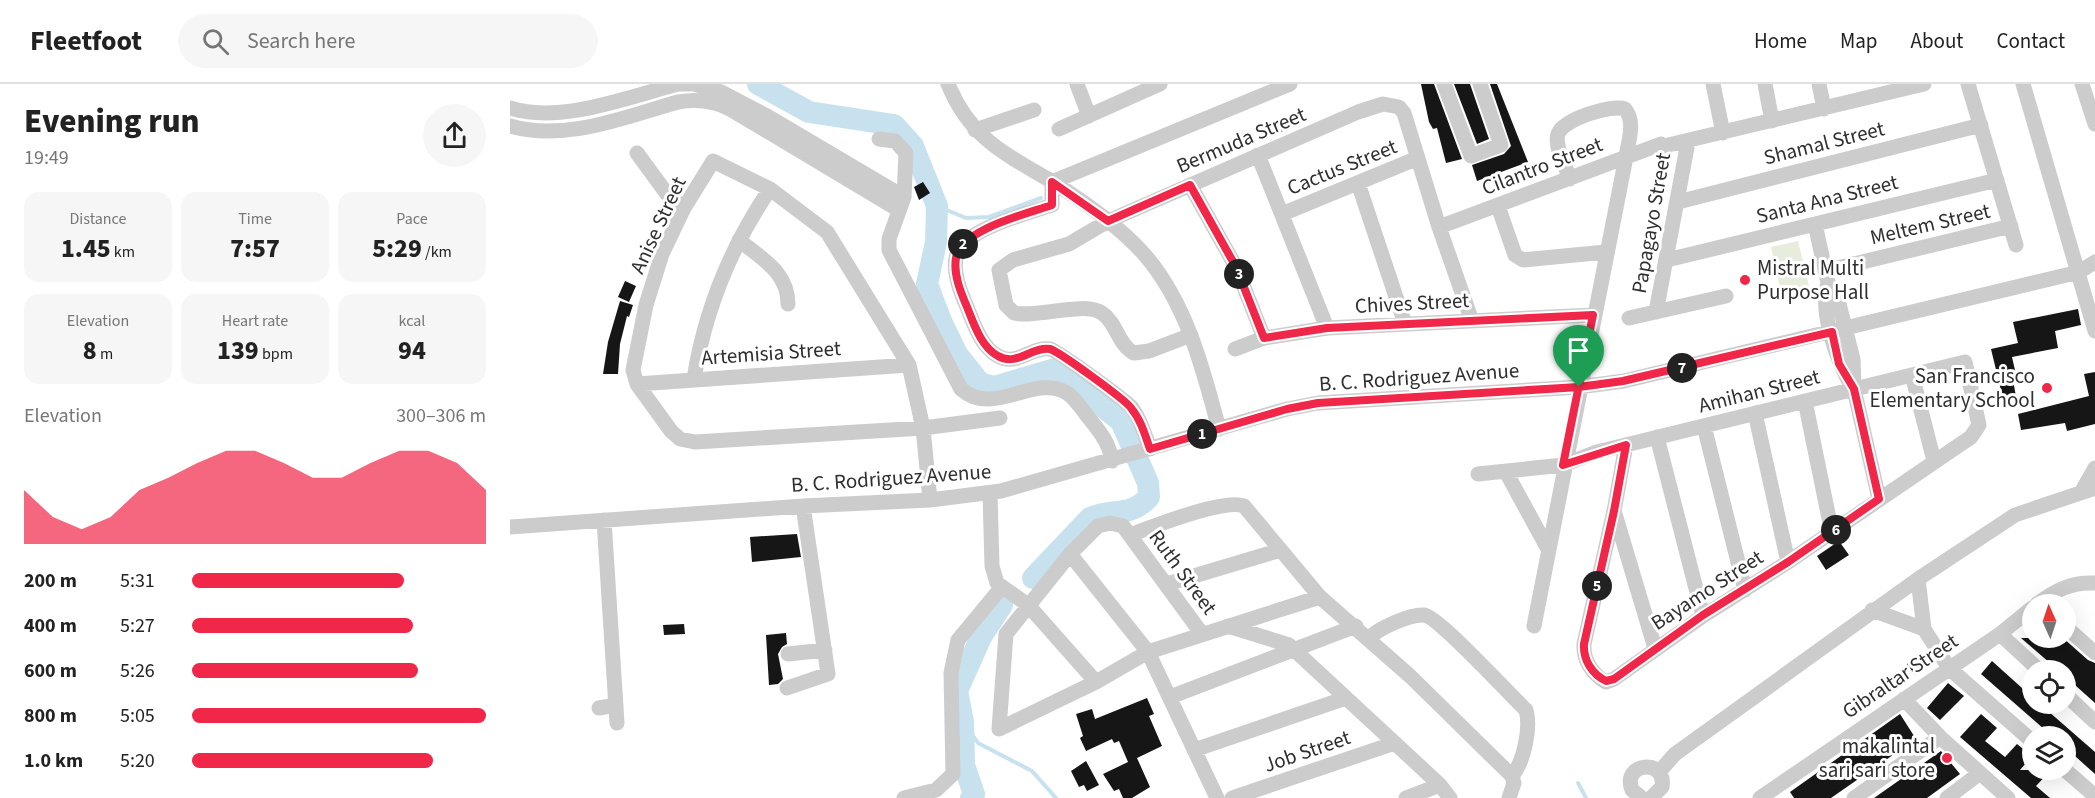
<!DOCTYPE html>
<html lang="en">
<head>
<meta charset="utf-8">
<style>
  :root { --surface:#fff; --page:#f6f6f6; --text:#222; --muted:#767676; --line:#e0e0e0; --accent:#f02748 }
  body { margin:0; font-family:"Source Sans 3",sans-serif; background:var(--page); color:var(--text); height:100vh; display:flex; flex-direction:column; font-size:22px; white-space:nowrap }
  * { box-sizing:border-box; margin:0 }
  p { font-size:20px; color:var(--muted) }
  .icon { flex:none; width:33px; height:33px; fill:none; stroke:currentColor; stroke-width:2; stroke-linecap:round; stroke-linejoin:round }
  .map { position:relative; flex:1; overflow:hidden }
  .side { display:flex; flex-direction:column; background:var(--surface); width:510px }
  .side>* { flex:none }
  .needle { width:39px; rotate:357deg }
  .controls { position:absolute; left:1512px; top:510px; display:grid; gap:12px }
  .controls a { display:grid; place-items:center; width:54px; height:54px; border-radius:50%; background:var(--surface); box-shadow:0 6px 24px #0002; font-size:30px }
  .pin { position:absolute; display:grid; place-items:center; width:51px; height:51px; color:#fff; margin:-62px -26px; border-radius:50% 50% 50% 0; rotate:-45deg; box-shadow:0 0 6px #0007 }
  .pin .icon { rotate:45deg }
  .km { position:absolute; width:30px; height:30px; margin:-15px; border-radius:50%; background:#222; color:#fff; font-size:16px; line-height:30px; text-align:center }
  .round { display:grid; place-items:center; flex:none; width:63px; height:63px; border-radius:32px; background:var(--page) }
  .overview { display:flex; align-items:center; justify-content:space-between; height:102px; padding:0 24px }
  h1 { font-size:33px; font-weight:800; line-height:45px }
  .stats { display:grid; grid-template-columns:repeat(3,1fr); gap:9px; height:102px; padding:6px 24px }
  .stats div { display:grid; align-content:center; border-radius:15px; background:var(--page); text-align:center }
  .stats b { font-size:26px; font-weight:800 }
  .stats small { font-size:16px; font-weight:400 }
  .stats p { font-size:16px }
  .chart { height:168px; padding:12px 24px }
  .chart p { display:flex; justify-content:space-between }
  .chart svg { width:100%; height:108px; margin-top:6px; fill:var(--accent); opacity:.7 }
  ul { padding:0 24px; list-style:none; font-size:20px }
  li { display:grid; grid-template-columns:96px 72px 1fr; align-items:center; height:45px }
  li i { height:15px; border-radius:8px; background:var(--accent) }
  header { display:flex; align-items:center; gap:36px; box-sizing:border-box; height:84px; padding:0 30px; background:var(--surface); border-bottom:2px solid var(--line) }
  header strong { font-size:28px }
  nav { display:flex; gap:33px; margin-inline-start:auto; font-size:21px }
  .search { width:420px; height:54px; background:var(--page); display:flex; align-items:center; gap:15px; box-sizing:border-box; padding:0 21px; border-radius:33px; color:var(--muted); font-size:22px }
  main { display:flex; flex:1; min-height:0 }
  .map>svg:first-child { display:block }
  .green { fill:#e7eddc }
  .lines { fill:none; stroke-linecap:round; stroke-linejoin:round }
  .stream { stroke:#c7e2ee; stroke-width:4 }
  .river { stroke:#c7e2ee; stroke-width:22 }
  .building { fill:#161616 }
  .minor { stroke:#ccc; stroke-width:15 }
  .route-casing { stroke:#fff; stroke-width:12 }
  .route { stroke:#f02748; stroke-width:8 }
  .poi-dot { fill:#f02748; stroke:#fff; stroke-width:2 }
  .labels { text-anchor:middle; stroke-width:6; stroke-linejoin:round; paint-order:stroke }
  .street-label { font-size:21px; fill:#2f2f2f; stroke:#fff }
  .poi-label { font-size:21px; fill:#2f2f2f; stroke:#fff; text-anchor:end }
</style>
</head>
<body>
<header>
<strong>Fleetfoot</strong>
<div class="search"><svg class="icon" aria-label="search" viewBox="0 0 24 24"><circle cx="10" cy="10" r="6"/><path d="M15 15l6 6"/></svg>Search here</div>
<nav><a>Home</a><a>Map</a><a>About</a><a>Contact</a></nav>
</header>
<main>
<section class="side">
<div class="overview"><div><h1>Evening run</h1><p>19:49</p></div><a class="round"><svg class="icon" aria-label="share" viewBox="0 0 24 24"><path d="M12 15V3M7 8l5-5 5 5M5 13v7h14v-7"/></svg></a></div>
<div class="stats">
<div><p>Distance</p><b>1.45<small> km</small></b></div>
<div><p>Time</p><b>7:57</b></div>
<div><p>Pace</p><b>5:29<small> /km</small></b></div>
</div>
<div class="stats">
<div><p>Elevation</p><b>8<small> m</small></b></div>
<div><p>Heart rate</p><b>139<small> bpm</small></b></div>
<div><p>kcal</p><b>94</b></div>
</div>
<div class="chart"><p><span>Elevation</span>300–306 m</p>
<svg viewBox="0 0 160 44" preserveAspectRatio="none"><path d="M0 44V22L10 33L20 38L30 33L40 22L50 17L60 11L70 6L80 6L90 11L100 17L110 17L120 11L130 6L140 6L150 11L160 22V44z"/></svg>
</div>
<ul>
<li><b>200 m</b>5:31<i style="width:72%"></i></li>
<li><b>400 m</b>5:27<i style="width:75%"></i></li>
<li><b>600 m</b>5:26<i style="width:77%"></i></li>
<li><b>800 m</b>5:05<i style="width:100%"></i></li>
<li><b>1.0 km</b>5:20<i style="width:82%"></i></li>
</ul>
</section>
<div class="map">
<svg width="1585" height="714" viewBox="0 0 1585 714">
  <rect width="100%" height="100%" fill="#fff"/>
  <path class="green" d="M1288 157 1300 206 1272 213 1261 163Z"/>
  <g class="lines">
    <path class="stream" d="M427 122 456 134 479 133 531 114
      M453 638 468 659 522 687 546 714
      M1068 699 1076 714"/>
    <path class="river" d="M248 0 299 28 384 41 403 62 427 122 426 158 417 200 431 237 447 270 470 299 484 303 545 285 611 337 638 399 639 413C619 435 604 423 580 434L523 494
      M461 714 464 710 454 681 453 638 447 607 471 553 492 521"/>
  </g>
  <path class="building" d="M911 0H924L952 75 936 79 927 44 923 45 919 38Z
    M944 0H960L979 55 967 60Z
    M980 0H987L1018 78 967 97 962 81 994 70 1001 62Z
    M783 30 788 41 758 53 753 43Z
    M413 98 420 109 409 116 404 103Z
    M115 197 126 202 119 218 108 213Z
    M110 217 123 221 119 233 117 232 110 260 108 290H93L98 258Z
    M1568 225 1571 241 1545 247 1548 264 1502 273 1507 295 1503 296 1507 318 1494 319 1481 265 1508 259 1503 238Z
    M1585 288V340L1557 347 1555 339 1511 346 1508 330 1579 312 1574 290Z
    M287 450 291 473 242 478 240 453Z
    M1329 457 1339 471 1316 486 1307 472Z
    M174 540 175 550 154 551 153 541Z
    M276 549 277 560 272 563 268 570 273 595 268 600 259 601 256 551Z
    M1511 554H1553L1578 576 1585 579V619L1556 593V586H1548Z
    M1410 572 1418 583 1405 591 1397 580Z
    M1482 577 1522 613V620H1530L1585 668V690L1556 664V652H1542L1471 590Z
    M1438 599 1454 612 1430 636 1417 624Z
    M637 614 644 630 639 632 652 662 627 674 640 703 622 714H613L609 705 604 707 593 690 618 678 609 657 604 659 602 655 576 667 570 654 573 652 566 630 582 625 585 635Z
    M1390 630 1406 655 1321 714H1284L1280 708Z
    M1471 630 1487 644 1475 657 1495 673 1507 660 1522 672 1510 686H1541L1526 702 1540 714H1521L1450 653Z
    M1431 667 1450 690 1417 714H1364Z
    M576 677 589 701 577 707 574 701 569 703 561 687Z"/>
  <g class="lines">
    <path class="minor" d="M184 0 211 8 257 32 394 113
      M438 0C460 54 494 69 541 97 573 117 609 142 634 170 676 218 693 284 709 345
      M567 0 579 32
      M934 0 961 72 991 61 970 0
      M1203 0 1213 49
      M1255 0 1262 37
      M1309 0 1314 25
      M1458 0 1506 161
      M1513 0 1585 247
      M1572 0 1585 40
      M0 24C50 40 118 13 168 0H180
      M0 42C55 58 114 33 168 18 186 15 203 16 220 25L389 126
      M549 45 650 0
      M465 46 524 26
      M369 55 385 57 396 69 394 113 379 155V166L451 305C484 334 524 289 557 309 565 314 572 325 578 333 590 348 599 358 602 377
      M1150 63 1414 0
      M127 69 157 110 174 124
      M748 71 817 244
      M848 99 895 240
      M680 101 726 183 754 254
      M1168 118 1471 41
      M988 122 1005 171 1013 176 1096 168
      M772 130 908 74
      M1305 140 1318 199 1327 212 1343 275 1344 305 1369 415
      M929 143 1151 60
      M229 156C252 175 278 188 278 220
      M1157 176 1487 96
      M1315 187 1501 142
      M1318 199C1309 229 1327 276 1342 303
      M1146 228 1178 58
      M1119 234 1216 212
      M681 251 639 267 624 269C608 261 607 239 592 229 574 217 527 234 504 229L496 221 489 186 503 176 559 160 598 137 848 28 873 20 889 23 894 29 929 143 962 237
      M725 265 754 254 817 244 1083 231
      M1402 291 1424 377
      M184 295C195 225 220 164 260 105
      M127 300 399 281
      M1295 317 1322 449
      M1245 329 1278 478
      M1194 342 1235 506
      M1147 353 1193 532
      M640 365C635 351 631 336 622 324 616 317 548 267 540 265 522 262 507 283 488 272 471 263 464 240 457 223 451 209 443 190 446 174 451 145 517 130 542 121V98L780 0
      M996 388 1038 465
      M968 390 1053 381 1087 368 1455 278 1469 341 1461 353 1278 478 1193 532 1104 595 1096 598C1082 590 1073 576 1074 560L1104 427 1116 361
      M1572 407 1585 384
      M480 409 482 482 487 499 518 521 586 598
      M420 416 413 344 399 281 317 148 260 105 203 77 174 124 152 170 136 221 123 286 127 300 161 347 170 355 185 358 413 344 490 334
      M1105 430 1145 564
      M94 436 107 639
      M0 443 293 422 420 416 491 407 777 325 808 319 1069 303 1114 297 1569 188 1585 178
      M620 451C642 443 714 414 734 422L810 513 900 592 1002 692 1004 699 999 714
      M657 500 771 466
      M1527 520C1546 506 1561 498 1585 499
      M1362 526 1414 545 1439 584 1522 657
      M718 542 779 561 930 701 896 714
      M1024 542 1116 73C1118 58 1126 38 1115 25 1102 20 1053 35 1048 50 1044 63 1056 83 1060 95
      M1556 543 1585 569
      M1414 545 1408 495 1505 431 1585 404
      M1490 550 1529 586
      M859 554C869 544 900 530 914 531 929 533 1000 611 1016 626 1021 643 1014 678 1002 692
      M278 570 315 566
      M277 604 318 590 293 422
      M1556 611 1585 638
      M660 613 846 542
      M1394 615 1430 653 1498 714
      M89 624 106 621
      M489 645 496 550 560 470 588 442 600 439 613 442 692 550
      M489 645 586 598 638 568 560 470
      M684 666 836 614
      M1555 686 1585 712
      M1149 688 1165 670 1408 495
      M930 701 940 714
      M394 714 426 706 443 690 441 589 448 556 491 504
      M707 714 638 568 810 513
      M722 714 885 659
      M1132 714 1122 706C1111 678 1157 674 1152 703L1141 714
      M1250 714 1490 550 1522 524
      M1344 714 1430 653
      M1437 714 1470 689"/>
  </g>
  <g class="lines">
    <defs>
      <path id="route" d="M1069 303 808 319 777 325 640 365C635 351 631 336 621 324 616 316 548 267 540 265 522 262 507 283 488 272 471 263 464 240 457 223 451 209 443 190 446 174 451 145 517 130 542 121V98L598 137 680 101 726 183 754 254 817 244 1083 231 1053 381 1116 361 1104 427 1074 560C1073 576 1082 590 1096 597L1104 595 1193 531 1278 478 1369 415 1344 305 1329 280 1322 248 1113 297 1069 303"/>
    </defs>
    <use href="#route" class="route-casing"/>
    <use href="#route" class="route"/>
  </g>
  <g class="poi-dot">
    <circle cx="1235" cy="196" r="6"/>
    <circle cx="1537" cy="304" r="6"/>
    <circle cx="1437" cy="674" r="6"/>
  </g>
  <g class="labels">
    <g class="street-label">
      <text transform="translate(731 56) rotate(-23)" y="7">Bermuda Street</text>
      <text transform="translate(1314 59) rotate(-14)" y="7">Shamal Street</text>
      <text transform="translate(1032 82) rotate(-21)" y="7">Cilantro Street</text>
      <text transform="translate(832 83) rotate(-22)" y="7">Cactus Street</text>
      <text transform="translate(1317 115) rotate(-14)" y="7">Santa Ana Street</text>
      <text transform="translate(1141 139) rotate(-80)" y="7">Papagayo Street</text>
      <text transform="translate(1420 140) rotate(-13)" y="7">Meltem Street</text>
      <text transform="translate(148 141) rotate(-65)" y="7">Anise Street</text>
      <text transform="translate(902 219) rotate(-3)" y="7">Chives Street</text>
      <text transform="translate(261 269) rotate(-4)" y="7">Artemisia Street</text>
      <text transform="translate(909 293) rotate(-4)" y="7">B. C. Rodriguez Avenue</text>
      <text transform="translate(1249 307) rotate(-14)" y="7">Amihan Street</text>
      <text transform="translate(381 394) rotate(-4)" y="7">B. C. Rodriguez Avenue</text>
      <text transform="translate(673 488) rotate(54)" y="7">Ruth Street</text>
      <text transform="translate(1197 506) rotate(-33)" y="7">Bayamo Street</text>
      <text transform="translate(1390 592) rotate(-34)" y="7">Gibraltar Street</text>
      <text transform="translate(797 667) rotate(-19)" y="7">Job Street</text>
    </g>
    <g class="poi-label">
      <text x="1247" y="191" text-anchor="start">Mistral Multi<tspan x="1247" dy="24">Purpose Hall</tspan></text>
      <text x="1525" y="299">San Francisco<tspan x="1525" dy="24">Elementary School</tspan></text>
      <text x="1425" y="669">makalintal<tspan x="1425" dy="24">sari sari store</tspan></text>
    </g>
  </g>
</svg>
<div class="controls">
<a><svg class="needle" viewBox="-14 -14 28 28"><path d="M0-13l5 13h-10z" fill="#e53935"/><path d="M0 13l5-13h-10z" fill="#767676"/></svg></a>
<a><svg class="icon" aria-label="locate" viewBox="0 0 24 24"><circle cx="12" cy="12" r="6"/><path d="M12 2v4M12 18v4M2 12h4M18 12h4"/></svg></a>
<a><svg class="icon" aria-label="layers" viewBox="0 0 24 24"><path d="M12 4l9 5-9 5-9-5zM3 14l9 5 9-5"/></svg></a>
</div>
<div class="pin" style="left:1069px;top:303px;background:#1e9e55"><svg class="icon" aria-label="arrive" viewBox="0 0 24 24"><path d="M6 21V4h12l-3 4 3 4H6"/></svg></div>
<b class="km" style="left:692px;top:350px">1</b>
<b class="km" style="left:453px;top:160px">2</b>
<b class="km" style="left:729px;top:190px">3</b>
<b class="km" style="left:1087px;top:502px">5</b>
<b class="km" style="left:1326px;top:446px">6</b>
<b class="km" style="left:1172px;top:284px">7</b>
</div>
</main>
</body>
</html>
